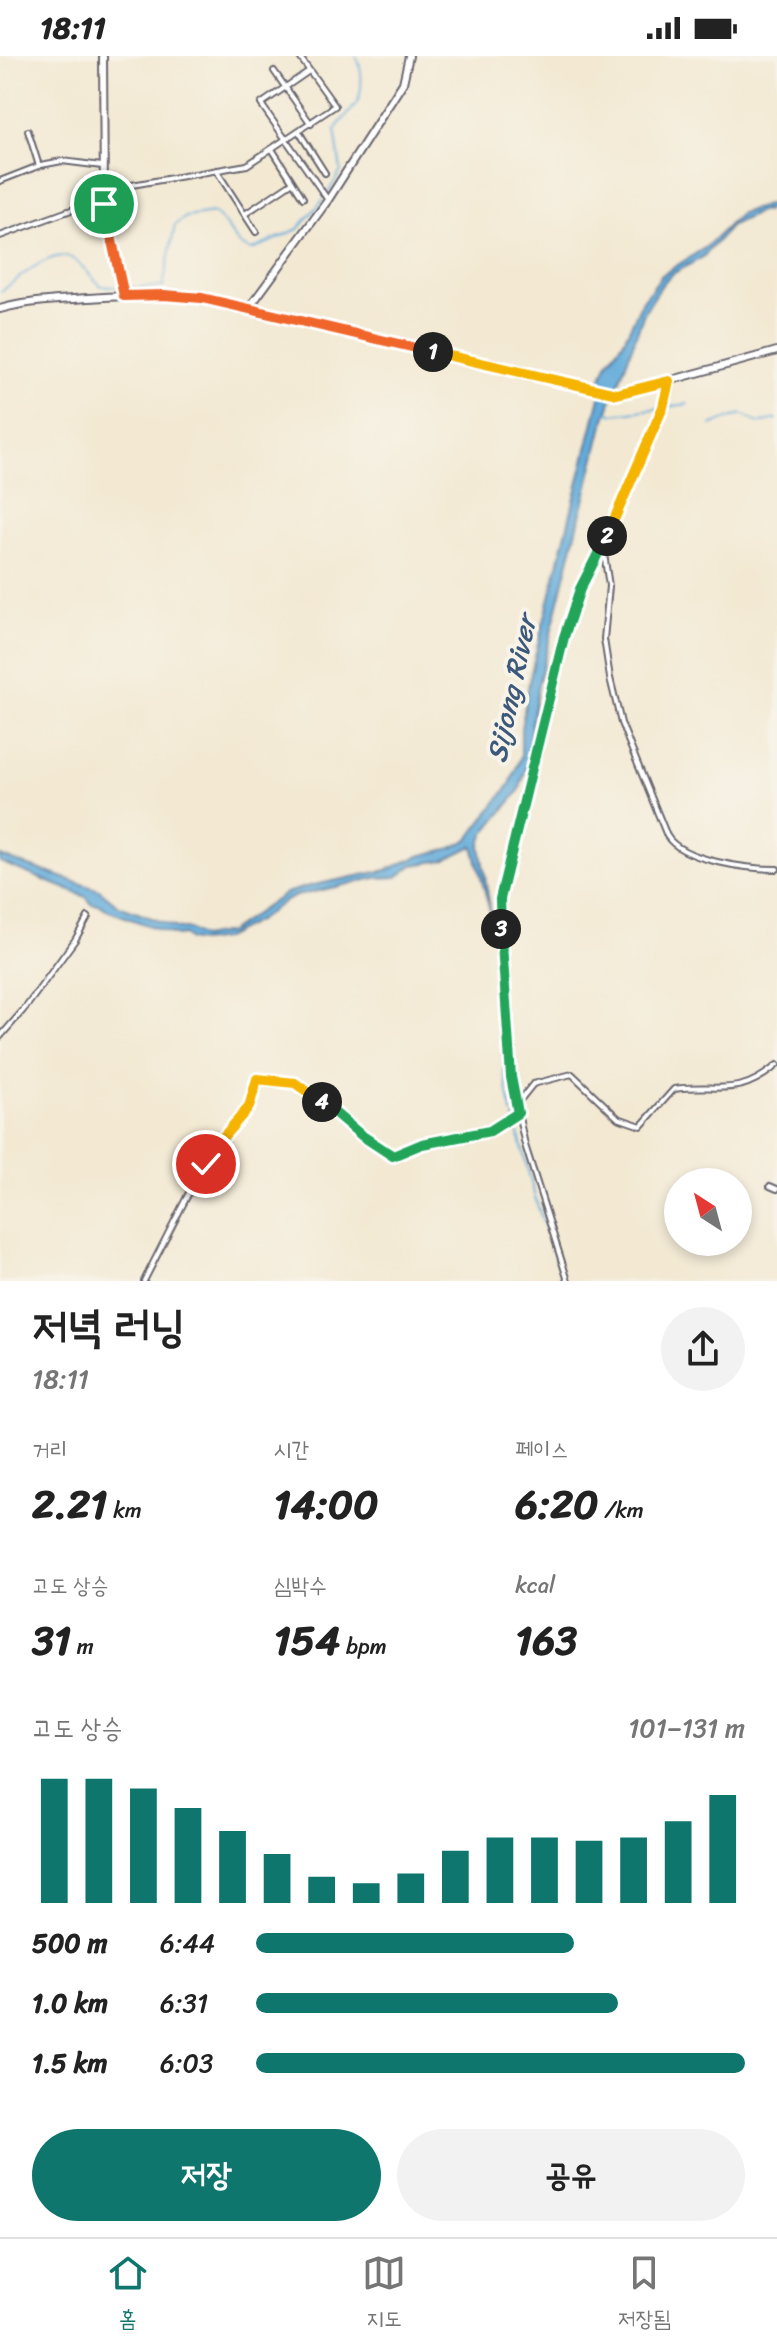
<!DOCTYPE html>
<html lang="ko">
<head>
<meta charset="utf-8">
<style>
  :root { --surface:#fff; --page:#f2f2f2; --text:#222; --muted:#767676; --line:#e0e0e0; --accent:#0f766e }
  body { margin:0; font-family:Sriracha,"Poor Story",sans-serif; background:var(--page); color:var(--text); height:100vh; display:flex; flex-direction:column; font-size:30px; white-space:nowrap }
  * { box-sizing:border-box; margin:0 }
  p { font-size:26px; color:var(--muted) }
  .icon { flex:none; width:44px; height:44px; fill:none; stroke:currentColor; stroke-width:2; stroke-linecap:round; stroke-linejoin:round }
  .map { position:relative; height:1225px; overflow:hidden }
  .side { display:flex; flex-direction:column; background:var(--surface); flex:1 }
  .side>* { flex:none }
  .needle { width:52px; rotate:324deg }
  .tools { position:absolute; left:664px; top:1112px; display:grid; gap:16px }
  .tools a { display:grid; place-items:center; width:88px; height:88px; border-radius:50%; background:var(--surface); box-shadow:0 4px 12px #0003; font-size:40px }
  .pin { position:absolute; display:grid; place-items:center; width:68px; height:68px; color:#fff; margin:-34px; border:4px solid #fff; border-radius:50%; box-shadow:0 2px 8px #0007 }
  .km { position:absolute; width:40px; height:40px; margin:-20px; border-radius:50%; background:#222; color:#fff; font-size:22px; line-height:40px; text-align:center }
  .round { display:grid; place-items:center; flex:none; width:84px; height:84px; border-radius:42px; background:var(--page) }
  .head { display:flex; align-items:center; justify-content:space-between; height:136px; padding:0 32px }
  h1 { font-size:44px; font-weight:800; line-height:60px }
  .metrics { display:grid; grid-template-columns:repeat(3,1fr); gap:12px; height:136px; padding:8px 32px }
  .metrics div { display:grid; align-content:center }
  .metrics b { font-size:40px; font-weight:800 }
  .metrics small { font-size:22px; font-weight:400 }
  .metrics p { font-size:22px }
  .chart { height:224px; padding:16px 32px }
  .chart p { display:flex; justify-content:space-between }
  .chart svg { width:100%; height:144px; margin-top:8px; stroke:var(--accent); stroke-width:6 }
  .primary-button { display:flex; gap:16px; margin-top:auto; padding:16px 32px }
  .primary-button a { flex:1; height:92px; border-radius:48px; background:var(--accent); color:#fff; font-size:32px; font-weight:800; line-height:92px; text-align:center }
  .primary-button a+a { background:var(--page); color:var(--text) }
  ul { padding:0 32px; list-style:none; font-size:26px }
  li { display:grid; grid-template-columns:128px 96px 1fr; align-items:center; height:60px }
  li i { height:20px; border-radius:10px; background:var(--accent) }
  .status { display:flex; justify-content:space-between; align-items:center; height:56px; padding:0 40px; background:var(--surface); direction:ltr }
  .status svg { height:22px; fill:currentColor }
  .tabs { display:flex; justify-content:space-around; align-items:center; height:112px; border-top:2px solid var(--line); background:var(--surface); font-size:22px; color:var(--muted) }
  .tabs a { display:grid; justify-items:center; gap:4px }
  .tabs .on { color:var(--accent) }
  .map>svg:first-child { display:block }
  .water { fill:#62abda; stroke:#42668a; stroke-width:2 }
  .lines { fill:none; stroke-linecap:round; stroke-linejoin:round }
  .stream { stroke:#62abda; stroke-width:2 }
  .street-casing { stroke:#6b6870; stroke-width:8 }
  .secondary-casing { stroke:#6b6870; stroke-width:10 }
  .street { stroke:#fff; stroke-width:4 }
  .secondary { stroke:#fff; stroke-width:6 }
  .split-1-casing { stroke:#fff; stroke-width:16 }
  .split-2-casing { stroke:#fff; stroke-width:16 }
  .split-3-casing { stroke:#fff; stroke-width:16 }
  .split-4-casing { stroke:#fff; stroke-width:16 }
  .split-5-casing { stroke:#fff; stroke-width:16 }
  .split-1 { stroke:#f0652b; stroke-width:10 }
  .split-2 { stroke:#f5b400; stroke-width:10 }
  .split-3 { stroke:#22a559; stroke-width:10 }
  .split-4 { stroke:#22a559; stroke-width:10 }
  .split-5 { stroke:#f5b400; stroke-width:10 }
  .labels { text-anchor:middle; stroke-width:8; stroke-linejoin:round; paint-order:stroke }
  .water-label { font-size:28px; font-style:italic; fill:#3c597b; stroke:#f7f3e8 }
</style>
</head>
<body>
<div class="status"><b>18:11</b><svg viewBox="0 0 49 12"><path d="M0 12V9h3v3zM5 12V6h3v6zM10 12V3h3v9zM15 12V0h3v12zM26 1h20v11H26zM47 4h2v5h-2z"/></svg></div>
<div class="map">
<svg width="777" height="1225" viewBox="0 0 777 1225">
  <rect width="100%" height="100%" fill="#f7f3e8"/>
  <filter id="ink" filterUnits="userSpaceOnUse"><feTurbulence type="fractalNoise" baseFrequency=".0125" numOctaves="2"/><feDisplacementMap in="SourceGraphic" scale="16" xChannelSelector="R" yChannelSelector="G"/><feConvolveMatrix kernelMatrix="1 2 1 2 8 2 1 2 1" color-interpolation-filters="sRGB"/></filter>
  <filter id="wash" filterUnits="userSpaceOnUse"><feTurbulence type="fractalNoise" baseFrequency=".006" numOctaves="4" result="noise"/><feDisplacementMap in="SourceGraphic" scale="32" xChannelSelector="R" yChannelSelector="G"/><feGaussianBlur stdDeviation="1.8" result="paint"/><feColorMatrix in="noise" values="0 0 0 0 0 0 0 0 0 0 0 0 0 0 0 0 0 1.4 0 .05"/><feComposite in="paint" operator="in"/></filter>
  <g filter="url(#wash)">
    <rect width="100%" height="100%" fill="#f3e9d3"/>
    <path class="water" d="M777 146V152L759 156 732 169 703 201 672 218 663 227 644 257 617 333 603 331 600 325 608 306 623 286 642 246 662 219 706 191 741 157Z
      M601 337 613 340 603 369 538 629 530 678 528 707 519 735 485 777 480 790 492 863 473 790 444 804 413 809 397 821 375 822 296 840 283 846 259 864 223 883 201 886 189 884 184 879 177 880 109 855 100 849 92 848 86 841 0 806V800L99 834 119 850 180 873H189L202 881 229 876 286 837 309 830 387 814 419 800 452 792 469 783 474 776 510 728 521 700V672L530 621Z"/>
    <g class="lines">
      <path class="stream" d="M326 140 341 115 335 74C352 49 363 53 361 18 360 11 360 6 356 0
        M125 231H163L175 169 186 161 213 157C229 167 233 190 252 194L298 173 323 144
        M0 236C16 225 53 190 73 203 83 210 92 221 101 230L118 231
        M666 351 688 348
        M609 356 615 358 660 352
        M711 369 742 358 758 367 777 363
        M492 862 500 914 504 1015 512 1057
        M514 1061 536 1145 563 1225"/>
    </g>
  </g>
  <g filter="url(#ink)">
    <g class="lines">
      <defs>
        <path id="street" d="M274 15 311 68
          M309 15 261 48 328 144
          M28 75 39 110
          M299 76 325 117
          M272 93 303 142
          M216 114 256 176
          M0 125 41 109 62 105 102 110
          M103 134 247 109 335 50 299 0
          M245 158 293 126
          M0 180 104 142
          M603 491 609 530 604 583 610 622 621 667 667 780C682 805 749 813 777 813
          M0 981 26 951 75 884 88 861
          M517 1048 533 1028 572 1018 618 1062 641 1070 674 1033C718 1027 737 1043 777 1009
          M770 1130 777 1133
          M144 1225 199 1117 218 1087 249 1051 257 1023 289 1025 301 1030 361 1079 393 1100 422 1088 490 1075 518 1057
          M568 1225 525 1089 514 1038 500 843 559 598 576 544 645 395 663 351 669 325"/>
        <path id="secondary" d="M103 0 104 142 124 240
          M249 252 328 144 403 27 409 0
          M0 253C29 245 58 244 88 242 126 240 164 237 202 242L621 338 777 295"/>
      </defs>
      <use href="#street" class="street-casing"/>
      <use href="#secondary" class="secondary-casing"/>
      <use href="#street" class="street"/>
      <use href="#secondary" class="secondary"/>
    </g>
  </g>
  <g class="lines" filter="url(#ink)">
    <defs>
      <path id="split-1" d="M104 148 124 240 164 239 202 242 433 296"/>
      <path id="split-2" d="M433 296 617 338 669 325 663 351 607 480"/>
      <path id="split-3" d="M501 873 500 843 564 581 580 533 607 480"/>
      <path id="split-4" d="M322 1046 361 1079 393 1100 422 1088 490 1075 518 1057 511 1021 501 873"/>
      <path id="split-5" d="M206 1108 218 1087 249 1051 257 1023 295 1027 322 1046"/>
    </defs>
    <use href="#split-1" class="split-1-casing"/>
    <use href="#split-2" class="split-2-casing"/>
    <use href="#split-3" class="split-3-casing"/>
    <use href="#split-4" class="split-4-casing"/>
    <use href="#split-5" class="split-5-casing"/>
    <use href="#split-1" class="split-1"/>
    <use href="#split-2" class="split-2"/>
    <use href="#split-3" class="split-3"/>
    <use href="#split-4" class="split-4"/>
    <use href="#split-5" class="split-5"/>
  </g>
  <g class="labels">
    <g class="water-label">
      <text transform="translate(511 633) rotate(-78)" y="10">Sijong River</text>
    </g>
  </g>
</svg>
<div class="tools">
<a><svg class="needle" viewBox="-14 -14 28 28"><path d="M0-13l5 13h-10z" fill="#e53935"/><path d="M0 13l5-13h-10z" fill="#767676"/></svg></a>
</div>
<div class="pin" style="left:104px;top:148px;background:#1e9e55"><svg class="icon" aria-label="arrive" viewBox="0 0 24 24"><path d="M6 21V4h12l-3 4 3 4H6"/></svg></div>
<div class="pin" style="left:206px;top:1108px;background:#d93025"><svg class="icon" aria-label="check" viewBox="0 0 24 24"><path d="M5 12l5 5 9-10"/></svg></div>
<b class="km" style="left:433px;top:296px">1</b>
<b class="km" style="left:607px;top:480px">2</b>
<b class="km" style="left:501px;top:873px">3</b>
<b class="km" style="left:322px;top:1046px">4</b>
</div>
<section class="side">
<div class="head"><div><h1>저녁 러닝</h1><p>18:11</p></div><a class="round"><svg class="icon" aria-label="share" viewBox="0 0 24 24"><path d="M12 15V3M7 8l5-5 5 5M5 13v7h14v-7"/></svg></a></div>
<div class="metrics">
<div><p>거리</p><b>2.21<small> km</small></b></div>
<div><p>시간</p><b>14:00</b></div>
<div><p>페이스</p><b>6:20<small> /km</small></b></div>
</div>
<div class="metrics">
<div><p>고도 상승</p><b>31<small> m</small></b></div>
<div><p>심박수</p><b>154<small> bpm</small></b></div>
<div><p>kcal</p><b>163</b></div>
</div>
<div class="chart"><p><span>고도 상승</span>101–131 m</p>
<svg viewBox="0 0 160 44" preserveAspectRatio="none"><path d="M5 44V6M15 44V6M25 44V9M35 44V15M45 44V22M55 44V29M65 44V36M75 44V38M85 44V35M95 44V28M105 44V24M115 44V24M125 44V25M135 44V24M145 44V19M155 44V11"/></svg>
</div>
<ul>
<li><b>500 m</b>6:44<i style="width:65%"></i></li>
<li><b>1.0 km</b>6:31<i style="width:74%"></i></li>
<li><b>1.5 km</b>6:03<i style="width:100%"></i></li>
</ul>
<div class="primary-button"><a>저장</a><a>공유</a></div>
</section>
<nav class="tabs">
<a class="on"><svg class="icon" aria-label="home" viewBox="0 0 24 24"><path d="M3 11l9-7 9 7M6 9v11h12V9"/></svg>홈</a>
<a><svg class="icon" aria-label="map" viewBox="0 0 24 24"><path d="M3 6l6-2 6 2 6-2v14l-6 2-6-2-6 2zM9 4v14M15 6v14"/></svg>지도</a>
<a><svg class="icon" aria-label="saved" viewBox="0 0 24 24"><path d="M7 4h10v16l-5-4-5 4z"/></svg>저장됨</a>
</nav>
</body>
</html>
